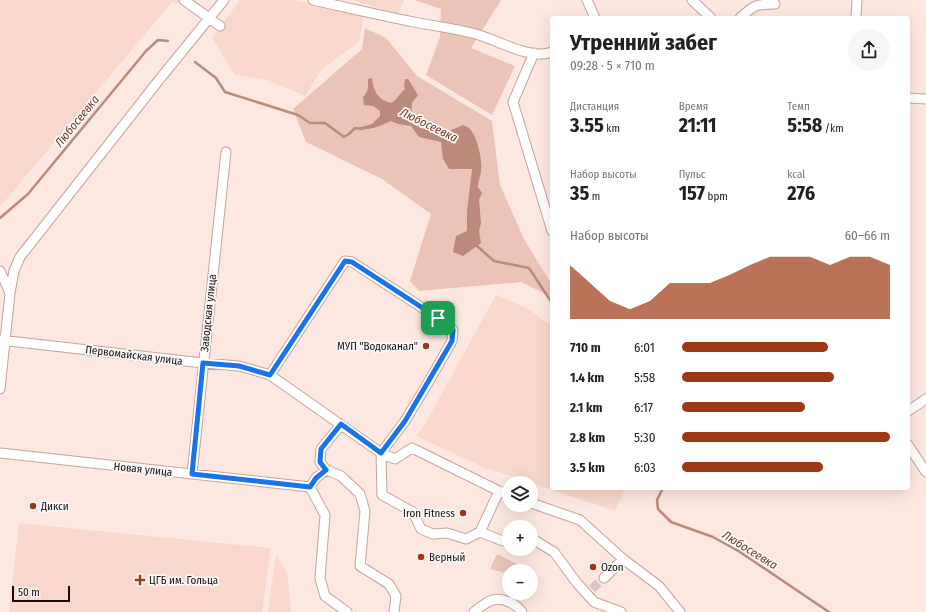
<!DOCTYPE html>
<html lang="ru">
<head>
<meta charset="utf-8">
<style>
  :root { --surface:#fff; --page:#f6f6f6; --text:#202124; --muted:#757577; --accent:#9e3713 }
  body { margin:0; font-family:"Fira Sans Condensed",sans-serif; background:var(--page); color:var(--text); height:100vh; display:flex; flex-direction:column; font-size:15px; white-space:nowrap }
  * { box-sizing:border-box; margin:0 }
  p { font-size:13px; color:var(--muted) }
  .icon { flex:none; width:22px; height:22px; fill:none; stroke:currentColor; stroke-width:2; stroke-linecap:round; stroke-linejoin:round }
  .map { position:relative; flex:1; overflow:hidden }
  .drawer { position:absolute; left:550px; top:16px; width:360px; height:474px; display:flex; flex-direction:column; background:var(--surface); border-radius:4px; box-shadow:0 4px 16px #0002 }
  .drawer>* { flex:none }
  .tools { position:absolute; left:502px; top:476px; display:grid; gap:8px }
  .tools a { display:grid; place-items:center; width:36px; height:36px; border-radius:50%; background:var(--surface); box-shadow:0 4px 16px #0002; font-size:20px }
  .scale { position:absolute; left:12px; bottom:10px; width:58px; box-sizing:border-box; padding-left:4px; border:2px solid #190d0a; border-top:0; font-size:11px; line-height:14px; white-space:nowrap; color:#190d0a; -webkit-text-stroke:3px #fafafa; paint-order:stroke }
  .pin { position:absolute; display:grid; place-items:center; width:34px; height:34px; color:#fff; margin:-17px; border-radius:8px; box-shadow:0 2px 6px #0006 }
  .round { display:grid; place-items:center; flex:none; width:42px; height:42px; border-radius:21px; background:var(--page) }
  .headline { display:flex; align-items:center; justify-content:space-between; height:68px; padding:0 20px }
  h1 { font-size:22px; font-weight:700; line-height:30px }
  .stats { display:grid; grid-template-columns:repeat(3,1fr); gap:6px; height:68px; padding:4px 20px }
  .stats div { display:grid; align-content:center }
  .stats b { font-size:20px; font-weight:700 }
  .stats small { font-size:11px; font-weight:400 }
  .stats p { font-size:11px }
  .chart { height:112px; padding:8px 20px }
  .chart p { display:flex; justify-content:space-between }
  .chart svg { width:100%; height:72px; margin-top:4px; fill:var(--accent); opacity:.7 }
  ul { padding:0 20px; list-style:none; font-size:13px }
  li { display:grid; grid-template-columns:64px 48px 1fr; align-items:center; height:30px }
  li i { height:10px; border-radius:5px; background:var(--accent) }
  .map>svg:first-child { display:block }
  .built { fill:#f9d7cc }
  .green { fill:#ebc3b7 }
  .water { fill:#ba8a7b }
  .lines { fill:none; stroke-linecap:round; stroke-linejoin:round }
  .stream { stroke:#ba8a7b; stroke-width:2.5 }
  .minor-tunnel { stroke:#dbc7c1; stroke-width:9; stroke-dasharray:9 4.5; stroke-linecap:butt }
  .minor-casing { stroke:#c5a49a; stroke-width:11 }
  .minor { stroke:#fff; stroke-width:9 }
  .route-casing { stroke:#fff; stroke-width:8 }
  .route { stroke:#1a73e8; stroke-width:5 }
  .poi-dot { fill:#9e3713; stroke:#fafafa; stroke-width:1.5 }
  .labels { text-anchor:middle; stroke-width:3.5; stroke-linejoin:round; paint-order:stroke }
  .street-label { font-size:11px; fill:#190d0a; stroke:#fafafa }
  .poi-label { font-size:11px; fill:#190d0a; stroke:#fafafa; text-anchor:start }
  .water-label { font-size:12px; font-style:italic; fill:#783926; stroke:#fafafa }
</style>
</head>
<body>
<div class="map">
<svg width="926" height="612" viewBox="0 0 926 612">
  <rect width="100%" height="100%" fill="#fde8e1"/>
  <path class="built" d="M0 0H179L177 4 172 2 0 207Z
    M240 0H294L364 14 359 42 322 69 305 96 268 80 235 75 212 38Z
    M352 0H404L398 14Z
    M496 295 528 309 552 326V488H626L615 511 512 476 485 468 416 436 425 424Z
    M19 523 271 548 262 612H9Z
    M276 555 287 572 291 612H268Z"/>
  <path class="green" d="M415 0H501L471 48 515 66 492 115 426 75 440 37 441 9Z
    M365 28 386 38 417 76 492 121 500 185 524 239 552 285V297L521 282 419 291 410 281 431 214 382 179 306 142 293 109 362 49Z
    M497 554 525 568 524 571H509V574L490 569Z"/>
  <path class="water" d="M372 78C373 91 378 100 391 103 398 99 399 94 405 89L404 86 405 79H408L418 95 412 103 411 123 423 129 429 126H431L430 132 442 138 446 137 449 131 463 125C465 126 468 127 469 128 477 135 483 161 481 172 480 177 478 182 478 187L482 193 479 200 481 223 479 231 481 243 463 256 453 252 456 236 467 231V211L472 169H449L443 159 441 142 419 137 411 126 398 124 391 121C382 125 368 132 358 128L372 124 380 116V111L373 106 364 105 363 97C369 91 368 87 368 79Z"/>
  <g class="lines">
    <path class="stream" d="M195 62 216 78 225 92 298 115 310 123H325L344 137 349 134 355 128 362 129
      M0 218 28 194 146 51 158 40 168 41
      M476 244 477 246 494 261 529 268 552 303
      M663 488 657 500 658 509 671 522 713 537 740 552 829 612"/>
    <path class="minor-tunnel" d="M592 589 604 578"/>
    <defs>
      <path id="minor" d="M184 0 220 26
        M313 0C345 7 377 15 409 21 432 26 456 28 479 35 499 41 531 60 552 52
        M587 0 595 18
        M692 0 711 18
        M740 18C754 5 756 4 775 4
        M856 18 857 0
        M534 53 513 102 552 231
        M908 98 926 99
        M0 271 10 293
        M0 340 203 363 239 366 267 374 270 375 381 453 405 421 428 383 452 341 453 330 438 318 352 262 345 261 270 375
        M0 389 10 293 14 271 20 257 159 80 224 0
        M908 411 926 399
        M908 445 926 472
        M0 453 310 487
        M326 470 320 462 321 449 341 425
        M192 474 226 152
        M499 491 480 532 466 539 447 533 433 534 421 529 413 512 382 495 381 453 395 459 412 448 499 491 509 495
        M531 503 580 520 623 559 659 586 680 612
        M480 532 503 541 509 540
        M531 538 554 552 577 583 594 602 621 612
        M604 578 623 559
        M347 612 325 596 320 578 325 515 310 487 316 478 326 470 341 476 360 494 365 511 360 566 389 584 396 596 394 612
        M474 612C479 608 487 601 493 600 503 597 516 604 522 612"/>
    </defs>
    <use href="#minor" class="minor-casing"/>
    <use href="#minor" class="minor"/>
  </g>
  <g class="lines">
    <defs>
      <path id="route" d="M345 261 352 262 438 318 453 330 452 341 405 421 381 453 341 424 321 449 320 462 326 470 316 478 310 487 192 474 203 363 239 366 270 375Z"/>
    </defs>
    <use href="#route" class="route-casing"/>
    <use href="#route" class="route"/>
  </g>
  <g class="poi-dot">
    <circle cx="426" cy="346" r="4"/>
    <circle cx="33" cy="506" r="4"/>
    <circle cx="463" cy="513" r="4"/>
    <circle cx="421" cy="557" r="4"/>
    <circle cx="593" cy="567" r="4"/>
    <path d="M138 574h4v4h4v4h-4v4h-4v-4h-4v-4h4z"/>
  </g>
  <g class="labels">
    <g class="street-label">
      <text transform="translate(208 313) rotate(-84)" y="4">Заводская улица</text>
      <text transform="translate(134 355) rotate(7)" y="4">Первомайская улица</text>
      <text transform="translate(143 469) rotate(6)" y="4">Новая улица</text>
    </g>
    <g class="poi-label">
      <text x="418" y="350" text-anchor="end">МУП "Водоканал"</text>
      <text x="41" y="510">Дикси</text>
      <text x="455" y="517" text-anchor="end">Iron Fitness</text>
      <text x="429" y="561">Верный</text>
      <text x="601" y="571">Ozon</text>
      <text x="149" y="584">ЦГБ им. Гольца</text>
    </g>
    <g class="water-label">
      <text transform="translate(77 121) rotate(-51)" y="4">Любосеевка</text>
      <text transform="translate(429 125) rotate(26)" y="4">Любосеевка</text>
      <text transform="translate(750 550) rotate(32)" y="4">Любосеевка</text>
    </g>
  </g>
</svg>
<div class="tools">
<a><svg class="icon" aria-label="layers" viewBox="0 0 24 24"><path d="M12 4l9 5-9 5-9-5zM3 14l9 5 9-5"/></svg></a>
<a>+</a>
<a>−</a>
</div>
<div class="scale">50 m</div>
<div class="pin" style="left:438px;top:318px;background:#1e9e55"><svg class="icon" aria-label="arrive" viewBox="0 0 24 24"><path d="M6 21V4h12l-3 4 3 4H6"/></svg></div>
<section class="drawer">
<div class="headline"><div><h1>Утренний забег</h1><p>09:28 · 5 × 710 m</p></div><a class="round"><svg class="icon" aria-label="share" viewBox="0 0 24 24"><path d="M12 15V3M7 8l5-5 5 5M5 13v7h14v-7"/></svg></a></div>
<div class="stats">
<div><p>Дистанция</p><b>3.55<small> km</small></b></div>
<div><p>Время</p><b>21:11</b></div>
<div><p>Темп</p><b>5:58<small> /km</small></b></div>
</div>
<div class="stats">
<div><p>Набор высоты</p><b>35<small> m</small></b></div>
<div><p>Пульс</p><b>157<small> bpm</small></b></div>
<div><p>kcal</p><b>276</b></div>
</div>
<div class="chart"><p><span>Набор высоты</span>60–66 m</p>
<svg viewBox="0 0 160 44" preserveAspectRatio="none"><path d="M0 44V11L10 22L20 33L30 38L40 33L50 22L60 22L70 22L80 17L90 11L100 6L110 6L120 6L130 11L140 6L150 6L160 11V44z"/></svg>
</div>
<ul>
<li><b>710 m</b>6:01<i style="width:70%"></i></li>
<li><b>1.4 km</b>5:58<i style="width:73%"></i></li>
<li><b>2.1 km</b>6:17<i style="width:59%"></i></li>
<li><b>2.8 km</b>5:30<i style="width:100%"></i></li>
<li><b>3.5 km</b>6:03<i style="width:68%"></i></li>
</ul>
</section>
</div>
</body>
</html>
